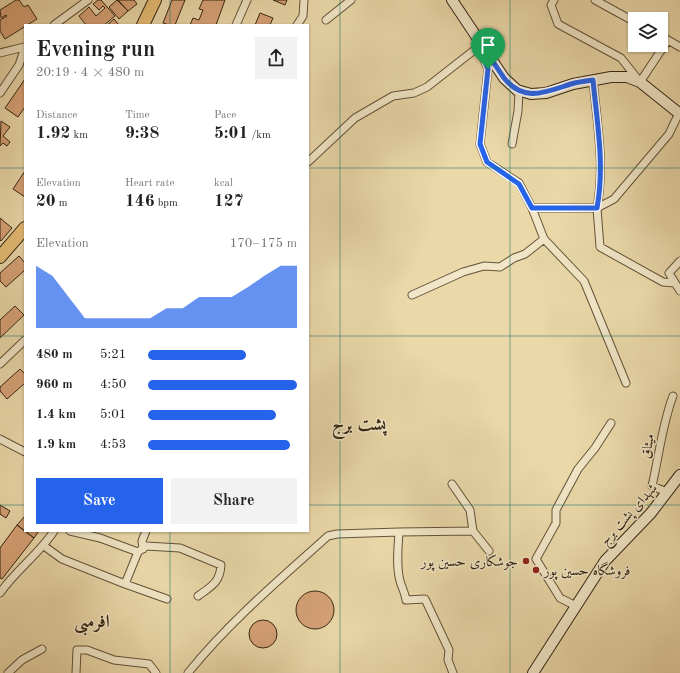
<!DOCTYPE html>
<html lang="en">
<head>
<meta charset="utf-8">
<style>
  :root { --surface:#fff; --page:#f2f2f2; --text:#222; --muted:#767676; --accent:#2563eb }
  body { margin:0; font-family:"Old Standard TT",Amiri,serif; background:var(--page); color:var(--text); height:100vh; display:flex; flex-direction:column; font-size:15px; white-space:nowrap }
  * { box-sizing:border-box; margin:0 }
  p { font-size:13px; color:var(--muted) }
  .icon { flex:none; width:22px; height:22px; fill:none; stroke:currentColor; stroke-width:2; stroke-linecap:round; stroke-linejoin:round }
  .map { position:relative; flex:1; overflow:hidden }
  .side { position:absolute; left:24px; top:24px; width:285px; height:508px; display:flex; flex-direction:column; background:var(--surface); border-radius:0px; box-shadow:0 1px 3px #0004 }
  .side>* { flex:none }
  .tools { position:absolute; left:628px; top:12px; display:grid; gap:8px }
  .tools a { display:grid; place-items:center; width:40px; height:40px; border-radius:0px; background:var(--surface); box-shadow:0 1px 3px #0004; font-size:20px }
  .pin { position:absolute; display:grid; place-items:center; width:34px; height:34px; color:#fff; margin:-41px -17px; border-radius:50% 50% 50% 0; rotate:-45deg; box-shadow:0 0 4px #0007 }
  .pin .icon { rotate:45deg }
  .round { display:grid; place-items:center; flex:none; width:42px; height:42px; border-radius:0px; background:var(--page) }
  .head { display:flex; align-items:center; justify-content:space-between; height:68px; padding:0 12px }
  h1 { font-size:22px; font-weight:800; line-height:30px }
  .figures { display:grid; grid-template-columns:repeat(3,1fr); gap:6px; height:68px; padding:4px 12px }
  .figures div { display:grid; align-content:center }
  .figures b { font-size:17px; font-weight:800 }
  .figures small { font-size:11px; font-weight:400 }
  .figures p { font-size:11px }
  .chart { height:112px; padding:8px 12px }
  .chart p { display:flex; justify-content:space-between }
  .chart svg { width:100%; height:72px; margin-top:4px; fill:var(--accent); opacity:.7 }
  .action { display:flex; gap:8px; margin-top:auto; padding:8px 12px }
  .action a { flex:1; height:46px; border-radius:0px; background:var(--accent); color:#fff; font-size:16px; font-weight:800; line-height:46px; text-align:center }
  .action a+a { background:var(--page); color:var(--text) }
  ul { padding:0 12px; list-style:none; font-size:13px }
  li { display:grid; grid-template-columns:64px 48px 1fr; align-items:center; height:30px }
  li i { height:10px; border-radius:5px; background:var(--accent) }
  .map>svg:first-child { display:block }
  .building { fill:#d7a277; stroke:#342513 }
  .lines { fill:none; stroke-linecap:round; stroke-linejoin:round }
  .street-casing { stroke:#625238; stroke-width:9 }
  .secondary-casing { stroke:#342513; stroke-width:12 }
  .primary-casing { stroke:#342513; stroke-width:14 }
  .street { stroke:#f1e6c7; stroke-width:7 }
  .secondary { stroke:#f1e6c7; stroke-width:10 }
  .primary { stroke:#e5bc74; stroke-width:12 }
  .route-casing { stroke:#fff; stroke-width:8 }
  .route { stroke:#2563eb; stroke-width:5 }
  .grid { fill:none; stroke:#0f766e; stroke-width:1; stroke-opacity:0.55 }
  .poi-dot { fill:#8f2418; stroke:#f1e6c7; stroke-width:1.5 }
  .labels { text-anchor:middle; stroke-width:3; stroke-linejoin:round; paint-order:stroke }
  .street-label { font-size:14px; fill:#342513; stroke:#f1e6c7 }
  .poi-label { font-size:14px; fill:#342513; stroke:#f1e6c7; text-anchor:end }
  .district-label { font-size:18px; font-weight:bold; fill:#342513; stroke:#f1e6c7 }
</style>
</head>
<body>
<div class="map">
<svg width="680" height="673" viewBox="0 0 680 673">
  <rect width="100%" height="100%" fill="#ead8a9"/>
  <filter id="stains"><feTurbulence type="fractalNoise" baseFrequency=".005" numOctaves="4"/><feColorMatrix values="0 0 0 0 .2 0 0 0 0 .09 0 0 0 0 .02 0 0 0 .5 -.17"/></filter>
  <radialGradient id="worn" r=".72"><stop offset=".6" stop-color="#630" stop-opacity="0"/><stop offset="1" stop-color="#630" stop-opacity=".3"/></radialGradient>
  <path class="building" d="M16 0H19L24 7 28 5 37 19 5 39 0 31V20L7 16 6 15 1 18 0 10Z
    M98 0H101L115 16 104 25H86L79 16 89 7 96 16 105 8 103 6 99 10 93 4Z
    M117 0 128 11 119 19 109 7Z
    M118 0H134L137 4 128 11Z
    M172 0H185L175 25H169L163 23Z
    M203 0H225L216 25H190L193 18 199 20 203 10 199 9Z
    M273 0H287L285 5Z
    M260 13 273 18 270 25H255Z
    M114 19 119 25H107Z
    M25 79V107L18 117 5 108Z
    M1 121 10 127 3 136 10 142 7 146 3 143 0 146Z
    M25 171V197L13 189Z
    M0 218 12 228 1 241 0 240Z
    M19 256 25 263V270L6 287 0 281V273Z
    M15 306 24 315 0 338V320Z
    M20 369 25 374V383L7 399 0 391V387Z
    M0 505 10 511 6 518 0 514Z
    M25 516V531H39L34 538 17 525Z
    M17 525 34 538 2 579 0 578V548Z
    M296 610a19 19 0 1 1 38 0a19 19 0 1 1-38 0Z
    M249 634a14 14 0 1 1 28 0a14 14 0 1 1-28 0Z"/>
  <g class="lines">
    <defs>
      <path id="street" d="M554 0 551 5 558 24 621 58 640 82 668 40
        M595 0 635 22
        M326 20 351 0
        M54 25 88 0
        M236 25 247 0
        M297 25 303 16 304 0
        M661 36 680 47
        M482 49 480 50 488 69 480 144 487 162 519 183 532 208
        M0 53 24 47
        M593 80C597 123 605 165 597 208H532L544 239 584 281 626 383
        M0 93 19 65 25 47
        M512 144 518 111 519 91
        M308 162 355 118 393 96 414 93 427 87 482 44
        M680 261 669 273 680 291
        M675 283 663 282 600 247 597 208 614 199 669 134 679 113
        M412 295 463 272 484 266 500 267 514 258 525 254 544 239
        M0 364 25 340
        M0 439 25 452
        M452 484 470 510 473 531
        M667 492 652 486C659 456 662 425 673 396
        M70 531 100 538 138 552 146 546 180 548 221 565C220 582 212 586 198 596
        M399 532 473 531 489 551
        M44 546 62 559 125 584 138 552
        M143 549 142 541 146 531
        M125 584 167 599
        M0 593C16 570 39 554 54 531
        M576 606 560 598 536 559 556 523V510L578 469 595 448 611 423
        M8 673 22 660 42 649
        M76 673 77 650H87L114 660 149 664 156 673
        M188 673C229 622 279 580 328 536L337 534 399 532C398 548 396 566 400 581 402 588 405 593 406 600L425 599 449 650 448 660 453 673"/>
      <path id="secondary" d="M452 0 504 78 517 90 531 94 546 93 573 84 611 77H627L640 82 680 114
        M533 673 605 561 651 513 680 475"/>
      <path id="primary" d="M143 25 155 0
        M0 257 25 228"/>
    </defs>
    <use href="#street" class="street-casing"/>
    <use href="#secondary" class="secondary-casing"/>
    <use href="#primary" class="primary-casing"/>
    <use href="#street" class="street"/>
    <use href="#secondary" class="secondary"/>
    <use href="#primary" class="primary"/>
  </g>
  <g class="lines">
    <defs>
      <path id="route" d="M484 47C490 57 497 68 504 78 524 103 546 92 571 84 578 82 586 81 593 80 597 123 605 165 597 208H532L519 184 487 162 480 144 488 69 480 50Z"/>
    </defs>
    <use href="#route" class="route-casing"/>
    <use href="#route" class="route"/>
  </g>
  <path class="grid" d="M170 0V25M340 0V673M510 0V673M0 168H25M308 168H680M0 336H25M308 336H680M0 505H25M308 505H680M170 531V673"/>
  <g class="poi-dot">
    <circle cx="526" cy="561" r="4"/>
    <circle cx="536" cy="570" r="4"/>
  </g>
  <g class="labels">
    <g class="street-label">
      <text transform="translate(647 446) rotate(-81)" y="5">میثاق</text>
      <text transform="translate(628 514) rotate(-48)" y="5">شهدای پشت برج</text>
    </g>
    <g class="poi-label">
      <text x="518" y="566">جوشکاری حسین پور</text>
      <text x="544" y="575" text-anchor="start">فروشگاه حسین پور</text>
    </g>
    <g class="district-label">
      <text x="359" y="430">پشت برج</text>
      <text x="92" y="627">افرمبی</text>
    </g>
  </g>
  <rect width="100%" height="100%" filter="url(#stains)"/>
  <rect width="100%" height="100%" fill="url(#worn)"/>
</svg>
<div class="tools">
<a><svg class="icon" aria-label="layers" viewBox="0 0 24 24"><path d="M12 4l9 5-9 5-9-5zM3 14l9 5 9-5"/></svg></a>
</div>
<div class="pin" style="left:488px;top:69px;background:#1e9e55"><svg class="icon" aria-label="arrive" viewBox="0 0 24 24"><path d="M6 21V4h12l-3 4 3 4H6"/></svg></div>
<section class="side">
<div class="head"><div><h1>Evening run</h1><p>20:19 · 4 × 480 m</p></div><a class="round"><svg class="icon" aria-label="share" viewBox="0 0 24 24"><path d="M12 15V3M7 8l5-5 5 5M5 13v7h14v-7"/></svg></a></div>
<div class="figures">
<div><p>Distance</p><b>1.92<small> km</small></b></div>
<div><p>Time</p><b>9:38</b></div>
<div><p>Pace</p><b>5:01<small> /km</small></b></div>
</div>
<div class="figures">
<div><p>Elevation</p><b>20<small> m</small></b></div>
<div><p>Heart rate</p><b>146<small> bpm</small></b></div>
<div><p>kcal</p><b>127</b></div>
</div>
<div class="chart"><p><span>Elevation</span>170–175 m</p>
<svg viewBox="0 0 160 44" preserveAspectRatio="none"><path d="M0 44V6L10 12L20 25L30 38L40 38L50 38L60 38L70 38L80 32L90 32L100 25L110 25L120 25L130 19L140 12L150 6L160 6V44z"/></svg>
</div>
<ul>
<li><b>480 m</b>5:21<i style="width:66%"></i></li>
<li><b>960 m</b>4:50<i style="width:100%"></i></li>
<li><b>1.4 km</b>5:01<i style="width:86%"></i></li>
<li><b>1.9 km</b>4:53<i style="width:95%"></i></li>
</ul>
<div class="action"><a>Save</a><a>Share</a></div>
</section>
</div>
</body>
</html>
